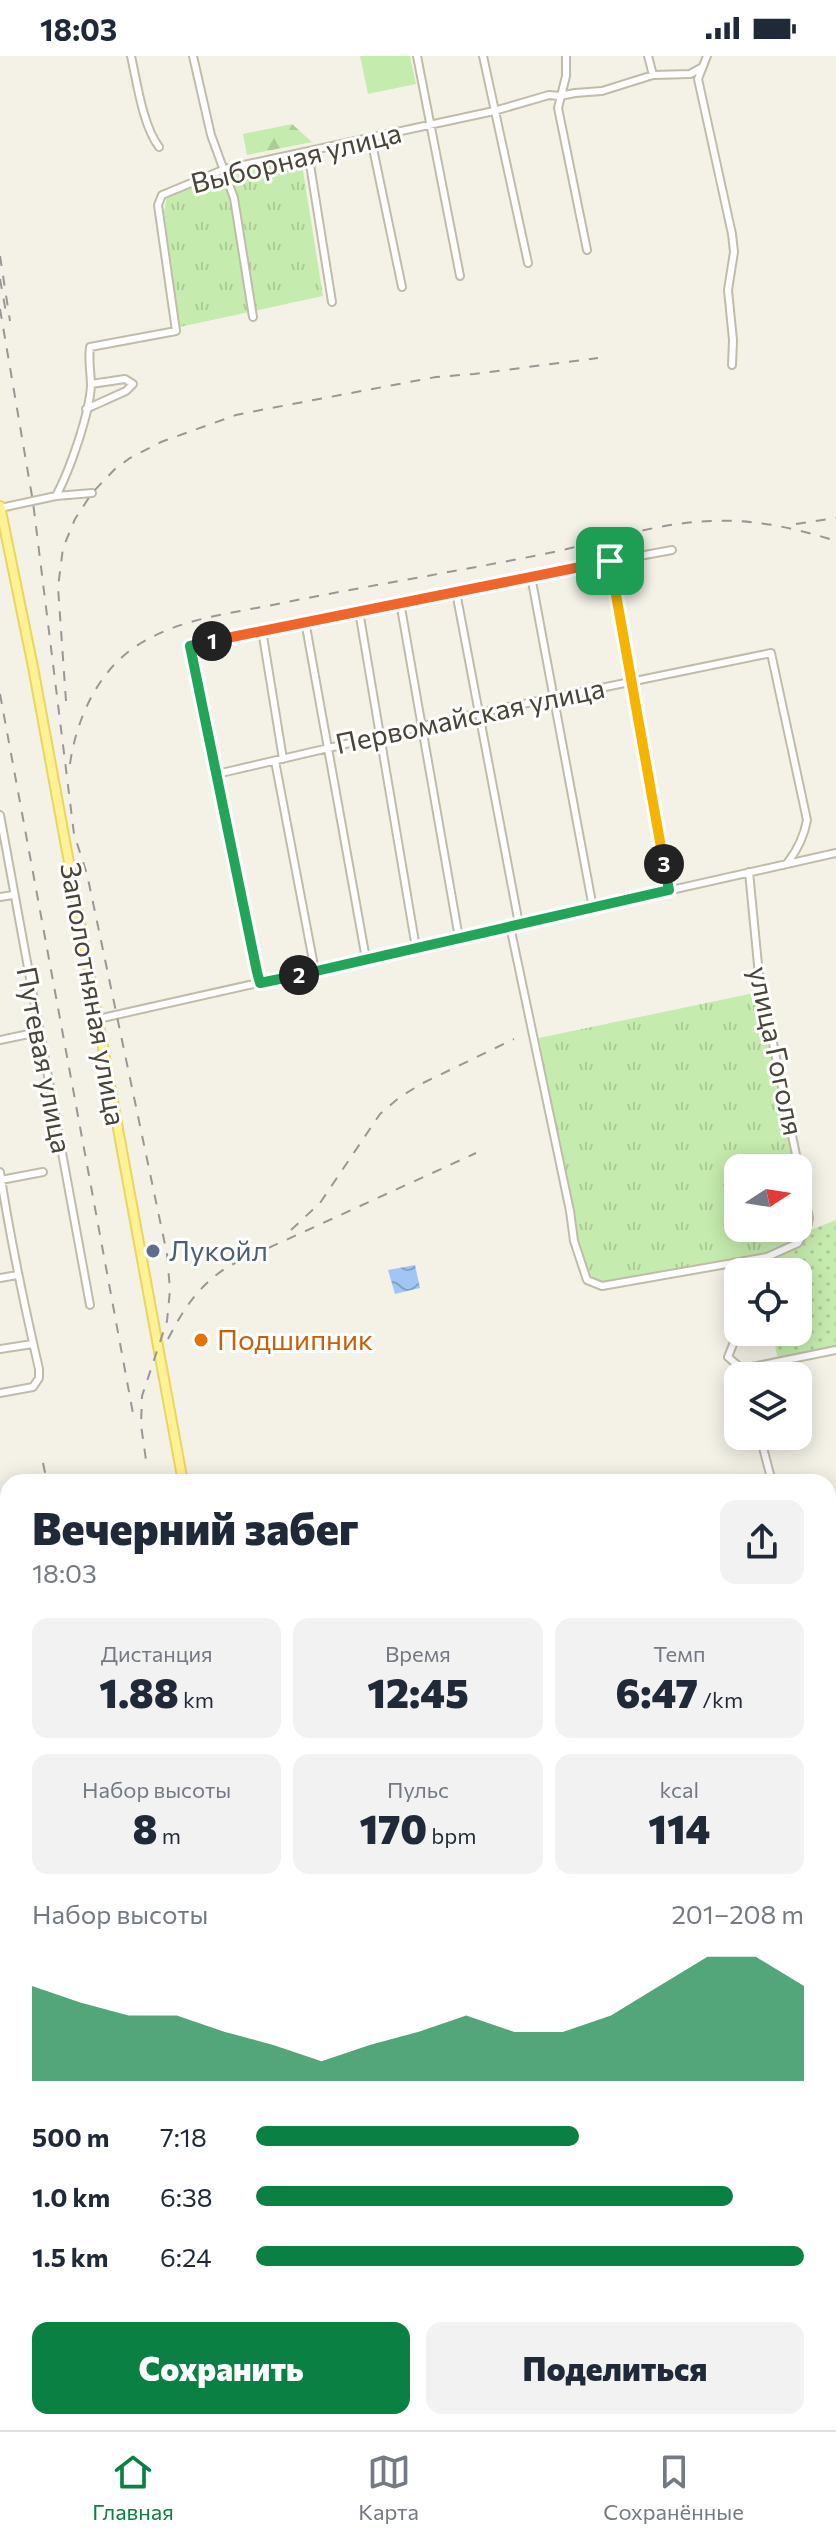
<!DOCTYPE html>
<html lang="ru">
<head>
<meta charset="utf-8">
<style>
  :root { --surface:#fff; --page:#f2f2f3; --text:#1f2937; --muted:#747a83; --line:#e0e1e3; --accent:#0b8043 }
  body { margin:0; font-family:Commissioner,sans-serif; background:var(--page); color:var(--text); height:100vh; display:flex; flex-direction:column; font-size:30px; white-space:nowrap }
  * { box-sizing:border-box; margin:0 }
  p { font-size:26px; color:var(--muted) }
  .icon { flex:none; width:44px; height:44px; fill:none; stroke:currentColor; stroke-width:2; stroke-linecap:round; stroke-linejoin:round }
  .map { position:relative; flex:1; overflow:hidden }
  .sheet { position:absolute; left:0px; top:1418px; width:836px; height:956px; display:flex; flex-direction:column; background:var(--surface); border-radius:24px 24px 0 0; box-shadow:0 4px 20px #0003 }
  .sheet>* { flex:none }
  .needle { width:52px; rotate:78deg }
  .fabs { position:absolute; left:724px; top:1098px; display:grid; gap:16px }
  .fabs a { display:grid; place-items:center; width:88px; height:88px; border-radius:16px; background:var(--surface); box-shadow:0 4px 20px #0003; font-size:40px }
  .pin { position:absolute; display:grid; place-items:center; width:68px; height:68px; color:#fff; margin:-34px; border-radius:16px; box-shadow:0 4px 12px #0006 }
  .km { position:absolute; width:40px; height:40px; margin:-20px; border-radius:50%; background:#222; color:#fff; font-size:22px; line-height:40px; text-align:center }
  .round { display:grid; place-items:center; flex:none; width:84px; height:84px; border-radius:16px; background:var(--page) }
  .overview { display:flex; align-items:center; justify-content:space-between; height:136px; padding:0 32px }
  h1 { font-size:44px; font-weight:800; line-height:60px }
  .stats { display:grid; grid-template-columns:repeat(3,1fr); gap:12px; height:136px; padding:8px 32px }
  .stats div { display:grid; align-content:center; border-radius:16px; background:var(--page); text-align:center }
  .stats b { font-size:40px; font-weight:800 }
  .stats small { font-size:22px; font-weight:400 }
  .stats p { font-size:22px }
  .chart { height:224px; padding:16px 32px }
  .chart p { display:flex; justify-content:space-between }
  .chart svg { width:100%; height:144px; margin-top:8px; fill:var(--accent); opacity:.7 }
  .cta { display:flex; gap:16px; margin-top:auto; padding:16px 32px }
  .cta a { flex:1; height:92px; border-radius:16px; background:var(--accent); color:#fff; font-size:32px; font-weight:800; line-height:92px; text-align:center }
  .cta a+a { background:var(--page); color:var(--text) }
  ul { padding:0 32px; list-style:none; font-size:26px }
  li { display:grid; grid-template-columns:128px 96px 1fr; align-items:center; height:60px }
  li i { height:20px; border-radius:10px; background:var(--accent) }
  .status { display:flex; justify-content:space-between; align-items:center; height:56px; padding:0 40px; background:var(--surface); direction:ltr }
  .status svg { height:22px; fill:currentColor }
  .tab-bar { display:flex; justify-content:space-around; align-items:center; height:112px; border-top:2px solid var(--line); background:var(--surface); font-size:22px; color:var(--muted) }
  .tab-bar a { display:grid; justify-items:center; gap:4px }
  .tab-bar .active { color:var(--accent) }
  .map>svg:first-child { display:block }
  .grass { fill:url(#grass-tufts); fill-rule:evenodd }
  .forest { fill:url(#forest-firs) }
  .garden { fill:url(#garden-dots) }
  .pitch { fill:#c6ebae }
  .water { fill:url(#water-waves) }
  .lines { fill:none; stroke-linecap:round; stroke-linejoin:round }
  .minor-casing { stroke:#c0bca9; stroke-width:10 }
  .major-casing { stroke:#ead560; stroke-width:12 }
  .minor { stroke:#fff; stroke-width:6 }
  .major { stroke:#fff196; stroke-width:8 }
  .rail { stroke:#979797; stroke-width:2; stroke-dasharray:10 10; stroke-linecap:butt }
  .split-1-casing { stroke:#fff; stroke-width:16 }
  .split-2-casing { stroke:#fff; stroke-width:16 }
  .split-3-casing { stroke:#fff; stroke-width:16 }
  .split-4-casing { stroke:#fff; stroke-width:16 }
  .split-1 { stroke:#f0652b; stroke-width:10 }
  .split-2 { stroke:#22a559; stroke-width:10 }
  .split-3 { stroke:#22a559; stroke-width:10 }
  .split-4 { stroke:#f5b400; stroke-width:10 }
  .service-dot { fill:#5c6f8a; stroke:#fff; stroke-width:3 }
  .food-dot { fill:#e8710a; stroke:#fff; stroke-width:3 }
  .labels { text-anchor:middle; stroke-width:6; stroke-linejoin:round; paint-order:stroke }
  .street-label { font-size:28px; fill:#484436; stroke:#fff }
  .service-label { font-size:28px; fill:#4e5e75; stroke:#fff; text-anchor:start }
  .food-label { font-size:28px; fill:#c56008; stroke:#fff; text-anchor:start }
</style>
</head>
<body>
<div class="status"><b>18:03</b><svg viewBox="0 0 49 12"><path d="M0 12V9h3v3zM5 12V6h3v6zM10 12V3h3v9zM15 12V0h3v12zM26 1h20v11H26zM47 4h2v5h-2z"/></svg></div>
<div class="map">
<svg width="836" height="2374" viewBox="0 0 836 2374">
  <defs>
    <pattern id="grass-tufts" width="24" height="20" patternUnits="userSpaceOnUse" patternTransform="scale(2)"><rect width="24" height="20" fill="#c6ebae"/><path d="M3 7l-1-3M5 7V3M7 7l1-3M15 17l-1-3M17 17v-4M19 17l1-3" fill="none" stroke="#accb96"/></pattern>
    <pattern id="forest-firs" width="22" height="20" patternUnits="userSpaceOnUse" patternTransform="scale(2)"><rect width="22" height="20" fill="#c6ebae"/><path d="M5 1l3.5 6h-7zM16 11l3.5 6h-7z" fill="#accb96"/></pattern>
    <pattern id="garden-dots" width="8" height="8" patternUnits="userSpaceOnUse" patternTransform="scale(2)"><rect width="8" height="8" fill="#c6ebae"/><path d="M2 2h.1M6 6h.1" fill="none" stroke="#accb96" stroke-width="1.8" stroke-linecap="round"/></pattern>
    <pattern id="water-waves" width="16" height="10" patternUnits="userSpaceOnUse" patternTransform="scale(2)"><rect width="16" height="10" fill="#a1c6f4"/><path d="M0 5q4-4 8 0t8 0" fill="none" stroke="#85a2c6"/></pattern>
  </defs>
  <rect width="100%" height="100%" fill="#f4f2e7"/>
  <path class="grass" d="M301 102 323 240 180 271 164 156 167 139 205 123Z
    M759 936 807 1145C810 1170 804 1184 782 1195L602 1230 587 1224 574 1185 539 982ZM738 1112H798V1172H738Z"/>
  <path class="forest" d="M292 68 312 86 247 99 243 78Z"/>
  <path class="garden" d="M836 1164V1291L778 1303 772 1276H798V1216H765L771 1199 783 1196 808 1175Z"/>
  <path class="pitch" d="M360 0H410L416 28 368 38Z
    M187 2366H289L260 2374H190Z"/>
  <path class="water" d="M415 1209 420 1232 395 1238 388 1214Z"/>
  <g class="lines">
    <defs>
      <path id="minor" d="M131 0C137 27 143 70 159 91
        M193 0 211 79 234 142 253 261
        M417 0 460 220
        M483 0 528 207
        M566 0V20L558 52 587 194
        M648 0 653 19
        M707 0 698 23 732 178 734 196 728 234 733 284 732 309
        M371 83 402 231
        M308 96 332 246
        M86 353 126 335 133 328 125 323 91 328
        M56 440 92 437
        M0 452 56 440C70 414 89 359 91 330 91 317 88 305 90 291L176 275 158 149 162 139 225 113 494 55 549 39 560 40 575 37 602 35 653 19 690 18 701 12
        M610 505 669 834
        M531 520 593 852
        M456 536 519 868
        M400 546 459 882
        M359 555 416 892
        M305 565 366 903
        M262 574 283 703
        M275 705 315 915
        M217 718 479 657 771 597 807 764C804 781 798 793 788 806
        M0 759 90 1249
        M0 841 13 839
        M510 870 570 1155 574 1185 587 1224 602 1230 767 1201 798 1187 807 1172 809 1162 759 919 749 816
        M260 927 190 590 531 520 672 494
        M98 963 836 797
        M0 984 38 976
        M0 1116C10 1182 24 1248 39 1313V1322L33 1331 0 1337
        M1 1124 43 1116
        M762 1216 767 1201
        M0 1222 17 1219
        M738 1276 728 1301 742 1313
        M0 1293 33 1288
        M742 1313 836 1294
        M760 1380 772 1426
        M828 1552 836 1548
        M828 1697 836 1694
        M828 1995 836 1991
        M828 2143 836 2138
        M0 2230 8 2227
        M828 2305 836 2301
        M97 2366 99 2374
        M181 2366 184 2374
        M394 2366 401 2374
        M495 2366 502 2374
        M618 2366 625 2374
        M0 2369 8 2366"/>
      <path id="major" d="M0 450 33 611 183 1426
        M0 1767 8 1765
        M828 1894 836 1910"/>
    </defs>
    <use href="#minor" class="minor-casing"/>
    <use href="#major" class="major-casing"/>
    <use href="#minor" class="minor"/>
    <use href="#major" class="major"/>
    <path class="rail" d="M0 200 10 265
      M0 223 7 262
      M0 253 33 446 74 778 87 818 167 1198 170 1234 167 1265 142 1340 141 1369 147 1411
      M796 468 836 462
      M0 638 134 1363
      M66 645 58 531 63 492 75 463 92 437 115 413 130 402 161 386 236 359 266 353 436 321 474 318 598 302
      M70 708C76 665 96 619 132 593 176 562 230 558 282 547 367 530 453 516 539 499 596 488 652 467 711 465 755 463 795 472 836 485
      M291 1174 320 1147 380 1058 400 1041 423 1027 514 983
      M168 1283C184 1252 199 1229 229 1210L476 1097
      M43 1407 47 1426
      M0 1719 8 1734
      M676 2366 683 2374
      M768 2366 774 2374"/>
  </g>
  <g class="lines">
    <defs>
      <path id="split-1" d="M212 585 610 505"/>
      <path id="split-2" d="M212 585 190 590 257 916 260 927 299 919"/>
      <path id="split-3" d="M299 919 669 834 664 808"/>
      <path id="split-4" d="M610 505 664 808"/>
    </defs>
    <use href="#split-1" class="split-1-casing"/>
    <use href="#split-2" class="split-2-casing"/>
    <use href="#split-3" class="split-3-casing"/>
    <use href="#split-4" class="split-4-casing"/>
    <use href="#split-1" class="split-1"/>
    <use href="#split-2" class="split-2"/>
    <use href="#split-3" class="split-3"/>
    <use href="#split-4" class="split-4"/>
  </g>
  <circle class="service-dot" cx="153" cy="1195" r="8"/>
  <circle class="food-dot" cx="201" cy="1284" r="8"/>
  <g class="labels">
    <g class="street-label">
      <text transform="translate(296 102) rotate(-14)" y="10">Выборная улица</text>
      <text transform="translate(470 660) rotate(-12)" y="10">Первомайская улица</text>
      <text transform="translate(93 938) rotate(80)" y="10">Заполотняная улица</text>
      <text transform="translate(776 995) rotate(78)" y="10">улица Гоголя</text>
      <text transform="translate(44 1004) rotate(79)" y="10">Путевая улица</text>
    </g>
    <g class="service-label">
      <text x="169" y="1205">Лукойл</text>
    </g>
    <g class="food-label">
      <text x="217" y="1294">Подшипник</text>
    </g>
  </g>
</svg>
<div class="fabs">
<a><svg class="needle" viewBox="-14 -14 28 28"><path d="M0-13l5 13h-10z" fill="#e53935"/><path d="M0 13l5-13h-10z" fill="#747a83"/></svg></a>
<a><svg class="icon" aria-label="locate" viewBox="0 0 24 24"><circle cx="12" cy="12" r="6"/><path d="M12 2v4M12 18v4M2 12h4M18 12h4"/></svg></a>
<a><svg class="icon" aria-label="layers" viewBox="0 0 24 24"><path d="M12 4l9 5-9 5-9-5zM3 14l9 5 9-5"/></svg></a>
</div>
<div class="pin" style="left:610px;top:505px;background:#1e9e55"><svg class="icon" aria-label="arrive" viewBox="0 0 24 24"><path d="M6 21V4h12l-3 4 3 4H6"/></svg></div>
<b class="km" style="left:212px;top:585px">1</b>
<b class="km" style="left:299px;top:919px">2</b>
<b class="km" style="left:664px;top:808px">3</b>
<section class="sheet">
<div class="overview"><div><h1>Вечерний забег</h1><p>18:03</p></div><a class="round"><svg class="icon" aria-label="share" viewBox="0 0 24 24"><path d="M12 15V3M7 8l5-5 5 5M5 13v7h14v-7"/></svg></a></div>
<div class="stats">
<div><p>Дистанция</p><b>1.88<small> km</small></b></div>
<div><p>Время</p><b>12:45</b></div>
<div><p>Темп</p><b>6:47<small> /km</small></b></div>
</div>
<div class="stats">
<div><p>Набор высоты</p><b>8<small> m</small></b></div>
<div><p>Пульс</p><b>170<small> bpm</small></b></div>
<div><p>kcal</p><b>114</b></div>
</div>
<div class="chart"><p><span>Набор высоты</span>201–208 m</p>
<svg viewBox="0 0 160 44" preserveAspectRatio="none"><path d="M0 44V15L10 20L20 24L30 24L40 29L50 33L60 38L70 33L80 29L90 24L100 29L110 29L120 24L130 15L140 6L150 6L160 15V44z"/></svg>
</div>
<ul>
<li><b>500 m</b>7:18<i style="width:59%"></i></li>
<li><b>1.0 km</b>6:38<i style="width:87%"></i></li>
<li><b>1.5 km</b>6:24<i style="width:100%"></i></li>
</ul>
<div class="cta"><a>Сохранить</a><a>Поделиться</a></div>
</section>
</div>
<nav class="tab-bar">
<a class="active"><svg class="icon" aria-label="home" viewBox="0 0 24 24"><path d="M3 11l9-7 9 7M6 9v11h12V9"/></svg>Главная</a>
<a><svg class="icon" aria-label="map" viewBox="0 0 24 24"><path d="M3 6l6-2 6 2 6-2v14l-6 2-6-2-6 2zM9 4v14M15 6v14"/></svg>Карта</a>
<a><svg class="icon" aria-label="saved" viewBox="0 0 24 24"><path d="M7 4h10v16l-5-4-5 4z"/></svg>Сохранённые</a>
</nav>
</body>
</html>
